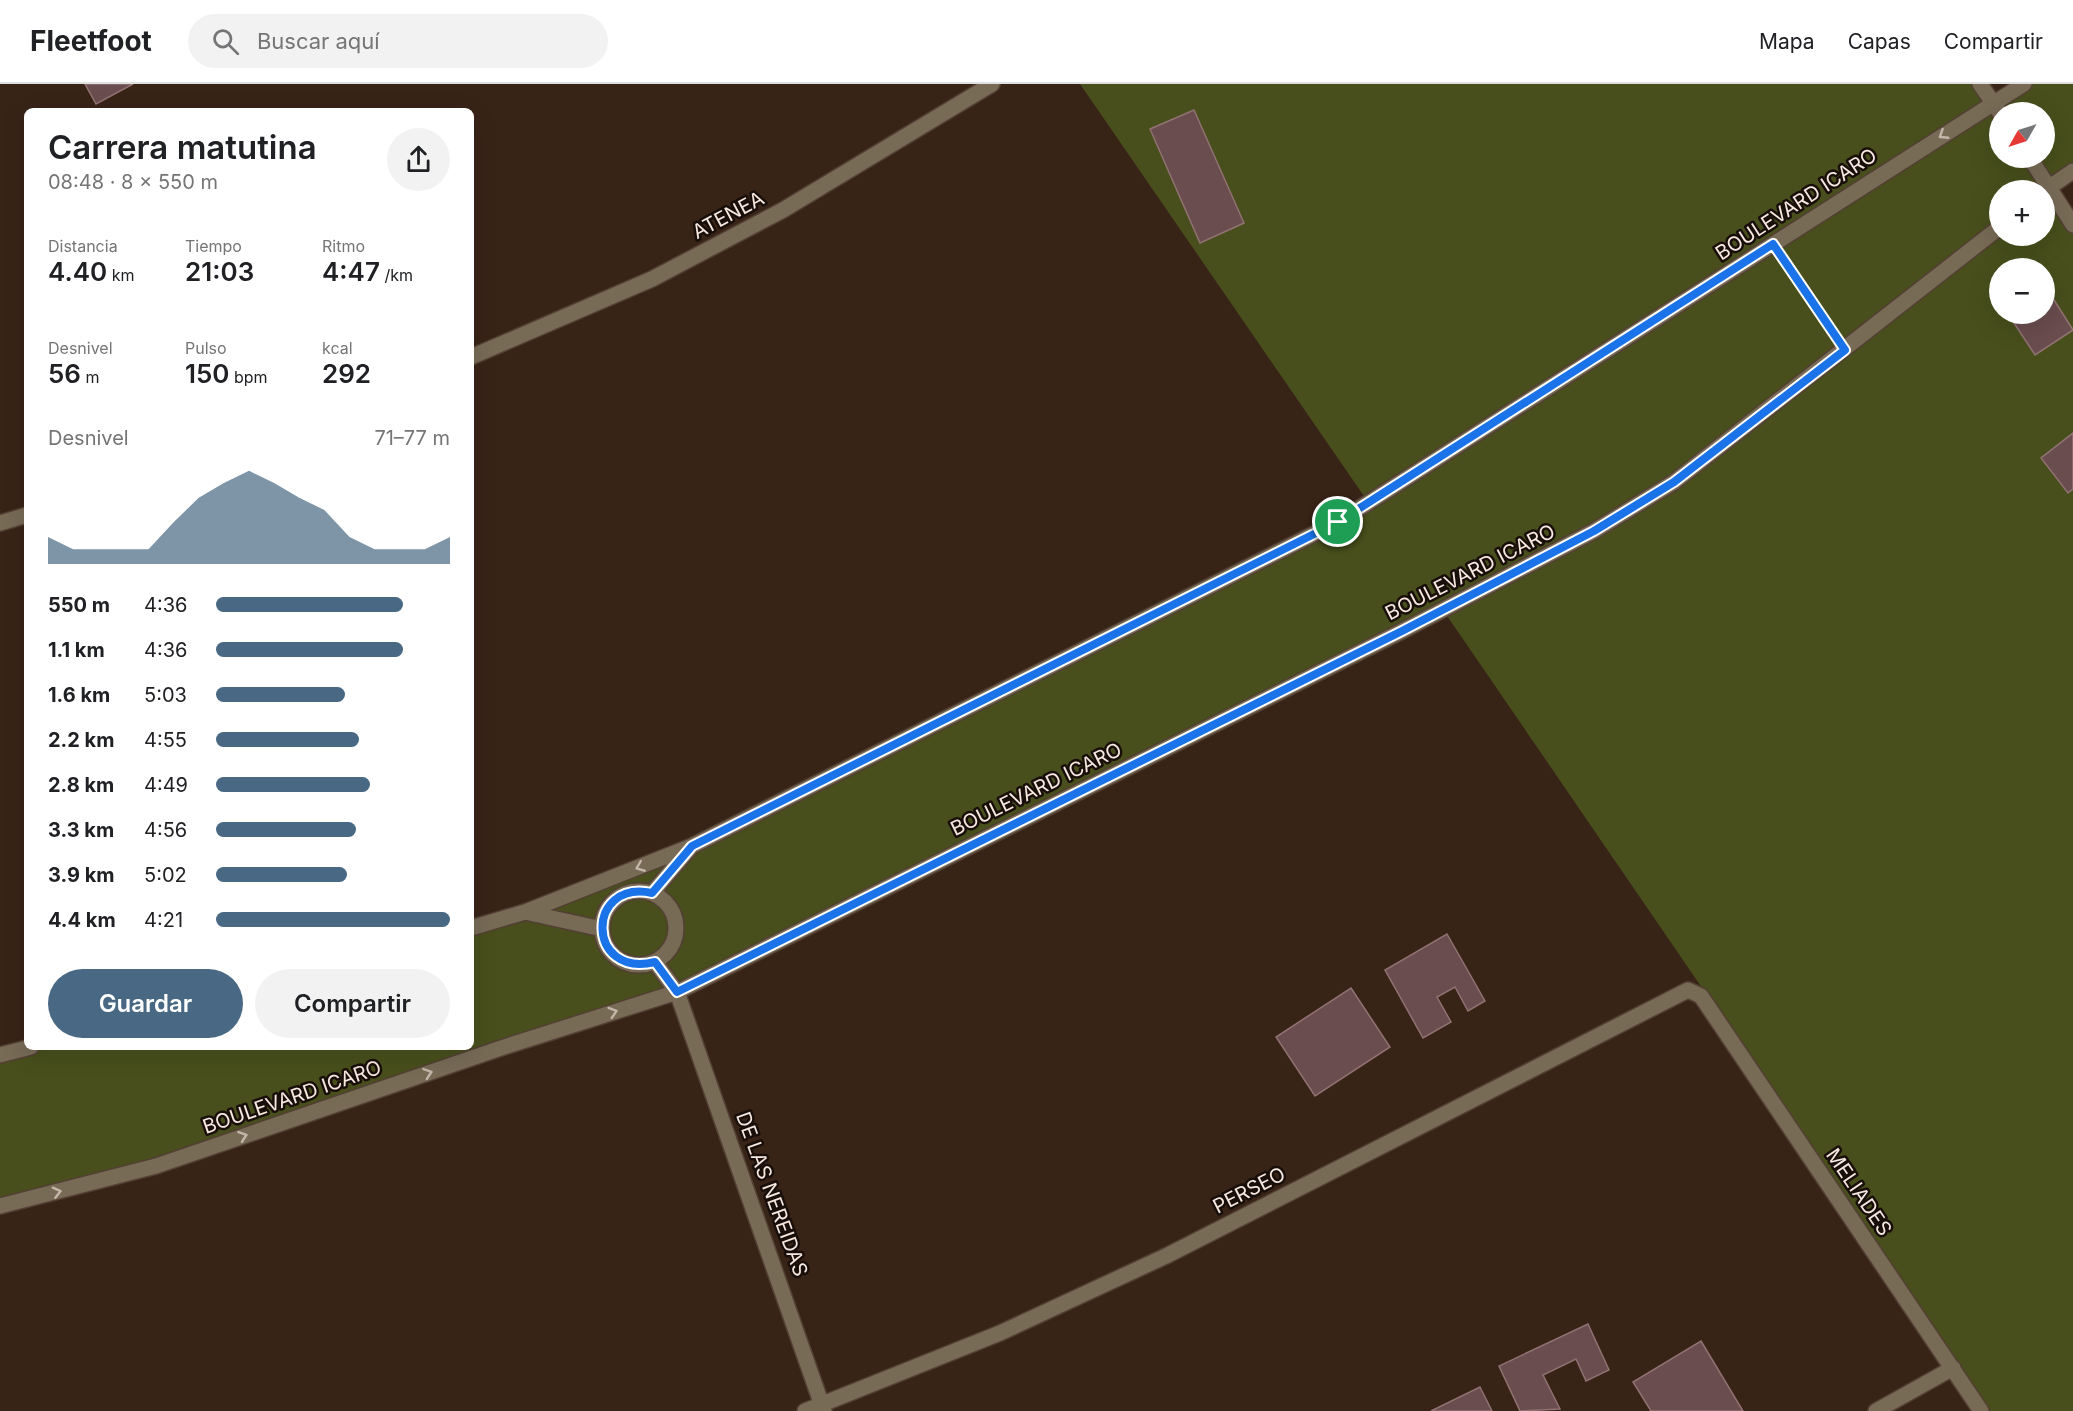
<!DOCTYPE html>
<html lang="es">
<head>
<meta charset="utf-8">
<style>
  :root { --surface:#fff; --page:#f2f2f2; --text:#202124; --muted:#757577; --line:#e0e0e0; --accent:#486883 }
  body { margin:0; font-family:Inter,sans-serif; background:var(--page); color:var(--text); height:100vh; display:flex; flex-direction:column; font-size:22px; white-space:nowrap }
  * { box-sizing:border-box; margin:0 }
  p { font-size:20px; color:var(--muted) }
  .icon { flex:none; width:33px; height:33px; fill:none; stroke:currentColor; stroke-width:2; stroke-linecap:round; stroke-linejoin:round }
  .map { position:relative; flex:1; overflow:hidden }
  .sheet { position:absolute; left:24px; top:24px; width:450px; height:942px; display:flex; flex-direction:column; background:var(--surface); border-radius:9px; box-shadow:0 6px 24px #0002 }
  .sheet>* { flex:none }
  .needle { width:39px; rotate:231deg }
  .controls { position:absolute; left:1989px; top:18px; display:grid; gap:12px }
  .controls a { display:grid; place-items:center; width:66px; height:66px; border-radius:50%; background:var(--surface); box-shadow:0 6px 24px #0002; font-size:30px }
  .pin { position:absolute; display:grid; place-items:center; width:51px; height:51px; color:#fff; margin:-26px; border:3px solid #fff; border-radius:50%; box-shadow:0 2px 6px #0007 }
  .round { display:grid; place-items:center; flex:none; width:63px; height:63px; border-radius:32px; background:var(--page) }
  .headline { display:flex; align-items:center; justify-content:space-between; height:102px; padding:0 24px }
  h1 { font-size:33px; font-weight:600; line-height:45px }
  .figures { display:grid; grid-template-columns:repeat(3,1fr); gap:9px; height:102px; padding:6px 24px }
  .figures div { display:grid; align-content:center }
  .figures b { font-size:26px; font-weight:600 }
  .figures small { font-size:16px; font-weight:400 }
  .figures p { font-size:16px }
  .chart { height:168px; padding:12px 24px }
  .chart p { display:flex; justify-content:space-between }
  .chart svg { width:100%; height:108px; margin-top:6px; fill:var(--accent); opacity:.7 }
  .primary-button { display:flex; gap:12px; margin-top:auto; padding:12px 24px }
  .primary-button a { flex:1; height:69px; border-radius:36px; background:var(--accent); color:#fff; font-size:24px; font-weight:600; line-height:69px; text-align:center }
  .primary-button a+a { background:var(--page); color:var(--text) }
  ul { padding:0 24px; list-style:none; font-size:20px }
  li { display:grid; grid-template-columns:96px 72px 1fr; align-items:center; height:45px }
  li i { height:15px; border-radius:8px; background:var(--accent) }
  header { display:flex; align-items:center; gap:36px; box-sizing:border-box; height:84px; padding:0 30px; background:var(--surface); border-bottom:2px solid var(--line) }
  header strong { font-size:28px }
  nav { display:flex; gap:33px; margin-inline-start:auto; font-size:21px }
  .search { width:420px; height:54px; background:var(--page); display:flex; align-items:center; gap:15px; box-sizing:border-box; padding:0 21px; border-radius:33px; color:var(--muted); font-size:22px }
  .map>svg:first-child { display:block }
  .green { fill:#484f1c; fill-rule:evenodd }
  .building { fill:#6a4d4e; stroke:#917273; stroke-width:1.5 }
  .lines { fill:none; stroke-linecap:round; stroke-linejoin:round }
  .minor-casing { stroke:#533f33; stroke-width:18 }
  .path { stroke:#a08f85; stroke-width:4; stroke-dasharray:3 3; stroke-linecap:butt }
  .minor { stroke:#776b56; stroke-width:15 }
  .oneway { stroke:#c4b6a9 }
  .route-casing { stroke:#fff; stroke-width:12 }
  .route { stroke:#1a73e8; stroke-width:8 }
  .labels { text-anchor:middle; stroke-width:5; stroke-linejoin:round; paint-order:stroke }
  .street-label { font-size:20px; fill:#f7e8e0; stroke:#190f0a }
</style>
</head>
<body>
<header>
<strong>Fleetfoot</strong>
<div class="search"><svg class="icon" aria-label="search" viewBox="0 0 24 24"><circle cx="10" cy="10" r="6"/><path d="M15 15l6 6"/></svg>Buscar aquí</div>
<nav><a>Mapa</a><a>Capas</a><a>Compartir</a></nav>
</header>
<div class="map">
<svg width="2073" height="1327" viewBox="0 0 2073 1327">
  <rect width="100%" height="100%" fill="#382317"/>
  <path class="green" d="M1080 0H1980L1993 19 2024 0H2073V94L2054 109 2073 141V1327H1981L1698 898 1443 526 677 908 156 1082 0 1122V971L31 963H471V840L692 762 1368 418ZM2000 28H2044V74H2000ZM2000 106H2044V152H2000ZM2000 184H2044V230H2000Z"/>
  <path class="building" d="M85 0H133L96 20Z
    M1194 26 1244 139 1200 159 1150 45Z
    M2044 200 2073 246 2035 271 2008 230H2044Z
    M2073 349V405L2068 409 2041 374Z
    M1447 850 1485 917 1468 927 1455 903 1437 913 1451 938 1423 954 1385 886Z
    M1351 904 1390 963 1315 1012 1276 953Z
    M1588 1240 1609 1286 1586 1297 1576 1275 1543 1291 1560 1325 1520 1327 1499 1282Z
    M1701 1257 1743 1327H1651L1633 1298Z
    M1480 1303 1492 1327H1431Z"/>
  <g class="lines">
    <defs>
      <path id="minor" d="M1980 0 2000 29
        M2030 74 2073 141
        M2044 107 2073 87
        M471 273 652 195 783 126 992 0
        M0 439 27 431
        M602 844a37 37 0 1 1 74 0a37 37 0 1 1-74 0Z
        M652 809 691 763
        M525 828 602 845
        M471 844 525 828 692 762 1338 438 2024 0
        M655 878 677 908 824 1327
        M0 971 31 963
        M0 1122 156 1082 504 963 677 908 1402 547 1594 447 1674 398 2000 143
        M805 1327 1000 1249 1166 1172 1688 906 1701 912 1981 1327
        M1876 1327 1953 1284"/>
    </defs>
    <use href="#minor" class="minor-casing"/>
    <path class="path" d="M1788 182 1831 245"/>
    <use href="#minor" class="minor"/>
  </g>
  <defs><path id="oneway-chevron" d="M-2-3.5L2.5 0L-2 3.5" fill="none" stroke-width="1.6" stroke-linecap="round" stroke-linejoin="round" transform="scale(1.5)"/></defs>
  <g class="oneway">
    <use href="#oneway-chevron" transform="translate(1943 51) rotate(147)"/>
    <use href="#oneway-chevron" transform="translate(640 783) rotate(158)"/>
    <use href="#oneway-chevron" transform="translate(613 928) rotate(-18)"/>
    <use href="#oneway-chevron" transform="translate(428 989) rotate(-19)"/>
    <use href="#oneway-chevron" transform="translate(243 1052) rotate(-19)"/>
    <use href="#oneway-chevron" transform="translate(57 1108) rotate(-14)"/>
  </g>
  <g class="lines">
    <defs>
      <path id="route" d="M1773 160 1845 266 1674 398 1594 447 1402 547 677 908 655 878C586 895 585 795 652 809L692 762 1338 438Z"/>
    </defs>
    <use href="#route" class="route-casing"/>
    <use href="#route" class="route"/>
  </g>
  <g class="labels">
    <g class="street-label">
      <text transform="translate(1796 120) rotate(-33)" y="7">BOULEVARD ICARO</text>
      <text transform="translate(728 131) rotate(-28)" y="7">ATENEA</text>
      <text transform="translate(1470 488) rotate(-27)" y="7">BOULEVARD ICARO</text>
      <text transform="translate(1036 705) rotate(-26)" y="7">BOULEVARD ICARO</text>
      <text transform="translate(292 1013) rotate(-19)" y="7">BOULEVARD ICARO</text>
      <text transform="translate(1249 1106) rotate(-27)" y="7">PERSEO</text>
      <text transform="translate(1859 1108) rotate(56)" y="7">MELIADES</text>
      <text transform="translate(772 1110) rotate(70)" y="7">DE LAS NEREIDAS</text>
    </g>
  </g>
</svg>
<div class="controls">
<a><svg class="needle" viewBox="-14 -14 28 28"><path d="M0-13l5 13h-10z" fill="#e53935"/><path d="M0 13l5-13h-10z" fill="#757577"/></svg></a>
<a>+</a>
<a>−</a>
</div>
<div class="pin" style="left:1338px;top:438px;background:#1e9e55"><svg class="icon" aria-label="arrive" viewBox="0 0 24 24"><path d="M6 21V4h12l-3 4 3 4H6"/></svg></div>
<section class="sheet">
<div class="headline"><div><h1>Carrera matutina</h1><p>08:48 · 8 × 550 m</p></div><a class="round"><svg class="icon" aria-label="share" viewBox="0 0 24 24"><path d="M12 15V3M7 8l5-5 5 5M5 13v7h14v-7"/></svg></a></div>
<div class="figures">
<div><p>Distancia</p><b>4.40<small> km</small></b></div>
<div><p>Tiempo</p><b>21:03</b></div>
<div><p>Ritmo</p><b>4:47<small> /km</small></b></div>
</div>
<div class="figures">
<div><p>Desnivel</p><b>56<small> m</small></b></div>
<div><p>Pulso</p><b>150<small> bpm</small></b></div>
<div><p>kcal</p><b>292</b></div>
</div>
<div class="chart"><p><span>Desnivel</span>71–77 m</p>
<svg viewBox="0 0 160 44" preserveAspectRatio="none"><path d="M0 44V33L10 38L20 38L30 38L40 38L50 27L60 17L70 11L80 6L90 11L100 17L110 22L120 33L130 38L140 38L150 38L160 33V44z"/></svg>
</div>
<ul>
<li><b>550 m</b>4:36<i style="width:80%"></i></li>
<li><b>1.1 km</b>4:36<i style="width:80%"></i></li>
<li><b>1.6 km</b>5:03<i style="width:55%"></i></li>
<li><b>2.2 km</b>4:55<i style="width:61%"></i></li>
<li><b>2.8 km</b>4:49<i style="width:66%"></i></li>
<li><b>3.3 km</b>4:56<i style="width:60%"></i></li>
<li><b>3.9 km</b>5:02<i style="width:56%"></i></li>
<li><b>4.4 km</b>4:21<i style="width:100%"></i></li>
</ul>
<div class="primary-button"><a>Guardar</a><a>Compartir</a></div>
</section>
</div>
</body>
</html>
